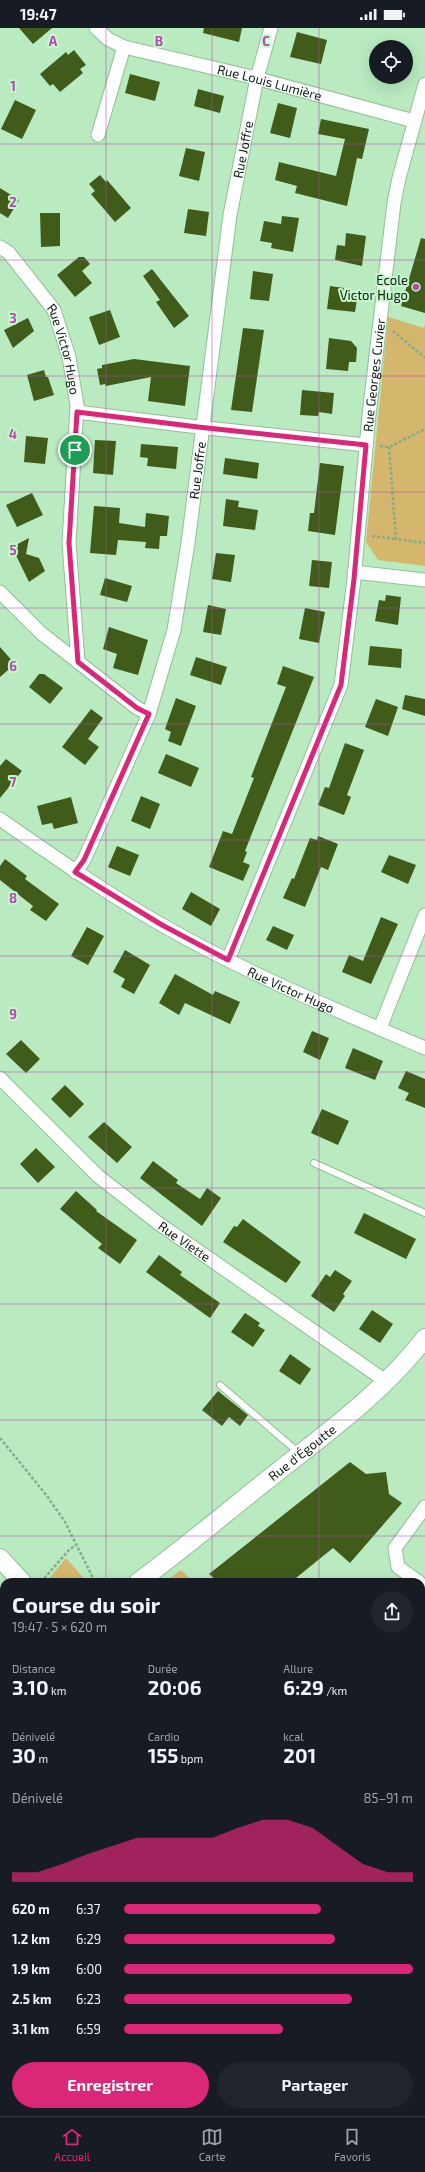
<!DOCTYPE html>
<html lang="fr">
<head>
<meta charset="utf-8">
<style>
  :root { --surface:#171b24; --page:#20242c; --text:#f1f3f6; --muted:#9ea1a6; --line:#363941; --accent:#db2777 }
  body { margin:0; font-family:"Exo 2",sans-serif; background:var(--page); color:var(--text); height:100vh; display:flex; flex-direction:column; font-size:15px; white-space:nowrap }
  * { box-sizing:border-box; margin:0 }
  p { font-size:13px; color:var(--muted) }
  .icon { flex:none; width:22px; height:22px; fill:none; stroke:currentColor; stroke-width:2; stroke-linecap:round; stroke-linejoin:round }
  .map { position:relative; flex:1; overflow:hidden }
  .details { position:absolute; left:0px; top:1550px; width:425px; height:538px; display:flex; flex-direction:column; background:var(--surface); border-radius:12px 12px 0 0; box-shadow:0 4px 16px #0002 }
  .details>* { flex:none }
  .buttons { position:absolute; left:369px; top:12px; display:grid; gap:8px }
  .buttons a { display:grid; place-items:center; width:44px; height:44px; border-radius:50%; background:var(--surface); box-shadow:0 4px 16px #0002; font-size:20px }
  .pin { position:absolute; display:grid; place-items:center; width:34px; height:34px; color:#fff; margin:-17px; border:2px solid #fff; border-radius:50%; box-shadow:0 1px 4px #0007 }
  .round { display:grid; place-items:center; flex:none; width:42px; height:42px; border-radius:21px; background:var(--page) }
  .head { display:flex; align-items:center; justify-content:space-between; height:68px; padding:0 12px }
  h1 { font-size:22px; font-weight:700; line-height:30px }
  .stats { display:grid; grid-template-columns:repeat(3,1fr); gap:6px; height:68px; padding:4px 12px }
  .stats div { display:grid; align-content:center }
  .stats b { font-size:20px; font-weight:700 }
  .stats small { font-size:11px; font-weight:400 }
  .stats p { font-size:11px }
  .chart { height:112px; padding:8px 12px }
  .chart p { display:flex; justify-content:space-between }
  .chart svg { width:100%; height:72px; margin-top:4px; fill:var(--accent); opacity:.7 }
  .button { display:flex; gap:8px; margin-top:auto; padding:8px 12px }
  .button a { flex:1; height:46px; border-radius:24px; background:var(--accent); color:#fff; font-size:16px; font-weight:700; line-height:46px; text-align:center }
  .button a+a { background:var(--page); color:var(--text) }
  ul { padding:0 12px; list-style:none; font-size:13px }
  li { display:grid; grid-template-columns:64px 48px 1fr; align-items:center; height:30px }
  li i { height:10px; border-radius:5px; background:var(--accent) }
  .status { display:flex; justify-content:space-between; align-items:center; height:28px; padding:0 20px; background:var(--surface); direction:ltr }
  .status svg { height:11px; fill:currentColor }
  .dock { display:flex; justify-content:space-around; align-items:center; height:56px; border-top:1px solid var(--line); background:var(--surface); font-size:11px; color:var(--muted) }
  .dock a { display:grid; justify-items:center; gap:2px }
  .dock .active { color:var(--accent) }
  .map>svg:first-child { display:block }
  .green { fill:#d4b76d }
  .forest { fill:#caa747 }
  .building { fill:#405b1a }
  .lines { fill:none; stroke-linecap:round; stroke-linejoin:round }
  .lane-casing { stroke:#90c098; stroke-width:8 }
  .street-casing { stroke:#90c098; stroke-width:15 }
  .secondary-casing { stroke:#90c098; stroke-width:20 }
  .path { stroke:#84ac8a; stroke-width:2.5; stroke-dasharray:3 2; stroke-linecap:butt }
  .lane { stroke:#fff; stroke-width:6 }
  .street { stroke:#fff; stroke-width:13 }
  .secondary { stroke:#fff; stroke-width:18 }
  .route-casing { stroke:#fff; stroke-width:8 }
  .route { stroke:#db2777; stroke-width:5 }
  .grid { fill:none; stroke:#b24aae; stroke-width:1; stroke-opacity:0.55 }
  .poi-dot { fill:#b24aae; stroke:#c6f8cd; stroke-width:1.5 }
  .labels { text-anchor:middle; stroke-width:4; stroke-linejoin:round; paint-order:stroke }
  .street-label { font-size:13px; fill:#0b1e0f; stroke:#c6f8cd }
  .poi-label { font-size:13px; fill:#0b1e0f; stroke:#c6f8cd; text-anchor:end }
  .grid-label { font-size:13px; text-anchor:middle; font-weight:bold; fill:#b24aae; stroke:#c6f8cd; stroke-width:4; stroke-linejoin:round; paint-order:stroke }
</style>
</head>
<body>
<div class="status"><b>19:47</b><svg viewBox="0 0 49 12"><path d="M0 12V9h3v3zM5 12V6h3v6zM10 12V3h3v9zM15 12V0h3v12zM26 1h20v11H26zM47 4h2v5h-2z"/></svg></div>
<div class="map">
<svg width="425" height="2088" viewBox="0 0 425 2088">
  <rect width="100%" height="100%" fill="#b9eac0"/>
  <path class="green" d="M388 289 424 300 425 296V538L378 532 366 514Z
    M66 1530 87 1554 47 1553Z
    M181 1542 194 1554H164Z
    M421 1746 425 1749V1843L421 1840Z"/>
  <path class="forest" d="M421 1991 425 1992V2088H405L402 2084H421Z"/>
  <path class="building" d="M19 0H52L33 16Z
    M204 0H242L239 14 203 5Z
    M297 4 327 12 321 36 290 29Z
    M74 22 86 37 80 41 83 45 60 64 53 56 50 58 40 46 66 24 68 27Z
    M130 46 160 54 155 73 125 65Z
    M198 61 224 68 220 85 194 78Z
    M15 72 36 82 22 111 1 101Z
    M278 75 297 80 290 110 270 105Z
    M321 91 369 101 362 131 357 130 347 178 295 165 297 158 275 152 279 134 336 148 345 111 318 106Z
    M186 120 205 124 199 153 179 148Z
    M100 147 106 154 107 152 131 180 115 194 91 166 95 163 89 156Z
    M0 160 19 172 8 190 0 185Z
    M188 181 209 184 206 208 184 205Z
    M40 185H60V218L41 219Z
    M282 188 299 190 293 224 271 220 272 215 260 213 264 193 281 196Z
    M346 205 366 208 362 238 335 232 337 217 345 218Z
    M421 210 425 211V285L401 278Z
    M79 229H84L90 236 82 243 92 255 75 269 57 247Z
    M152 241 189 288 174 300 156 274 160 272 143 248Z
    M253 243 273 246 269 273 250 271Z
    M330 258 344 260 343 263 358 265 355 284 327 281Z
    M110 282 120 309 99 317 89 289Z
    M28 290 34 303 13 320 4 302Z
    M243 300 264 302 252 384 231 382Z
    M329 310 351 313 357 320 356 334H349L348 343 326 341Z
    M134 331 190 338 185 378 148 373 151 349 106 358 105 356 100 357 97 341 102 340V337Z
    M44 342 46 349H48L54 367 34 373 27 347Z
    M302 362 334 365 332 386 319 384 318 388 300 387Z
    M26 408 48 410 45 436 24 434Z
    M95 412 116 413 113 447 93 445Z
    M141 416 178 419 176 441 147 438 148 430 140 429Z
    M225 430 259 435 257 451 223 446Z
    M320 435 344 438 335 507 308 503 310 485H314Z
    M32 465 43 487 17 499 6 477Z
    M226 471 239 473 238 479 258 482 255 502 223 498Z
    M94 478 120 480 119 495 145 499 146 485 169 488 167 508H160L159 521 145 520 146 514 118 512 116 527 90 525Z
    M29 510 26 526 39 530 45 543 29 554 12 519Z
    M216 525 235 527 231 554 212 551Z
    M312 532 332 534 329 560 309 558Z
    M105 550 132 558 127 574 100 567Z
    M386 567 401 569 398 597 375 593 379 572 385 573Z
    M208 577 226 581 221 607 203 604Z
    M305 580 325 584 319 615 299 611Z
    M109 599 148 612 138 647 113 640 117 626 103 621Z
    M370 618 402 621 401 640 368 637Z
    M0 619 15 636 0 649Z
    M196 629 227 639 221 657 190 647Z
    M283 638 314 649 245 823 247 824 243 834 250 837 243 853 209 839 223 803 232 806 254 750 251 749 286 659 277 656Z
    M39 646H44L63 660 50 676 29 659Z
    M405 667 425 671V688L402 681Z
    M176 670 196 678 181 718 168 713 171 704 165 701Z
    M376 671 398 679 388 708 365 699Z
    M91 681 103 690 88 711 99 719 85 737 62 719Z
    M345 715 364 722 347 767 351 769 344 787 318 777 325 759 329 760Z
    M166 726 199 740 191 759 158 745Z
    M6 731 22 743 0 770V738Z
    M141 768 160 776 150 801 131 793Z
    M71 769 78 795 54 801 52 795 42 797 37 778Z
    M318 808 338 816 328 842 321 839 305 879 283 870 292 850 294 851 310 810 317 812Z
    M117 818 139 827 130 848 108 839Z
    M389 827 416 837 408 856 381 844Z
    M5 831 27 848 25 851 59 876 46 893 30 882 33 878 0 852V838Z
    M191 864 220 881 211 898 182 881Z
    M381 889 398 896 371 956 342 944 349 927 363 933Z
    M273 898 294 907 287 922 266 912Z
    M87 899 104 908 88 937 71 928Z
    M125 922 150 937 134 966 121 959 125 951 113 944Z
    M175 946 213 967 215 963 240 974 230 996 185 975 179 987 159 975Z
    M312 1003 329 1010 320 1032 303 1024Z
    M21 1012 40 1031 26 1045 6 1026Z
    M353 1020 383 1033 375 1052 345 1040Z
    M406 1043 425 1051V1080L405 1072 409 1065 398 1060Z
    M65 1057 84 1076 70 1090 51 1071Z
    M322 1081 349 1093 338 1117 311 1105Z
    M104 1094 132 1119 117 1135 88 1109Z
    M36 1120 55 1139 38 1155 20 1136Z
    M153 1133 178 1152 176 1155 200 1171 207 1160 221 1170 202 1198 140 1150Z
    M76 1163 97 1182 96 1183 137 1212 120 1236 98 1220 102 1216 60 1181Z
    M364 1185 416 1211 406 1231 354 1205Z
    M243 1191 301 1234 286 1255 223 1214 234 1198 237 1199Z
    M159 1227 182 1244 180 1247 220 1275 210 1290 146 1244Z
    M335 1242 352 1253 343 1266 345 1268 334 1284 311 1268 326 1246 330 1249Z
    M372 1282 393 1296 380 1315 359 1301Z
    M245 1285 260 1295 258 1298 265 1302 253 1319 231 1304Z
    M290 1326 311 1341 300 1357 279 1343Z
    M218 1363 248 1387 240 1398 229 1389 222 1398 202 1382Z
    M350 1434 366 1446 386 1444 389 1466 402 1475 350 1535 333 1520 291 1554H219L209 1546Z"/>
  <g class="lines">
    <defs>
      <path id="lane" d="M314 1135 425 1185
        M220 1357 299 1425
        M0 1904 4 1903"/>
      <g id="street">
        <path id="s1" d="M96 0 108 11 124 19 248 48 414 93"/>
        <path d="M98 107 124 19"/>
        <path id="s2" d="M0 219 9 225 54 282 69 329 77 377 69 515 78 634"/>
        <path d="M77 384 198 399 366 417"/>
        <path d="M354 544 425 552"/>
        <path d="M0 564 41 605 137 680 149 686"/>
        <path id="s3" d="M0 791C53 828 106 865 162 897 246 945 336 982 425 1020"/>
        <path id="s4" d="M75 844 84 832 149 686 174 602 188 515 230 187 257 50 271 0"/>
        <path id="s5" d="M228 932 341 657 354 551 369 387 394 175 399 150 425 56"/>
        <path d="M378 1000 382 995 425 887"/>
        <path id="s6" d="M0 1050 98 1148 158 1195 387 1354"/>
        <path d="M419 1554 398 1539 395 1520 425 1479"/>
        <path d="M351 2084 352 2088"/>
      </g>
      <g id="secondary">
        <path d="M0 1530 22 1554"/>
        <path id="s7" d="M138 1554C182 1522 223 1487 266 1453 322 1408 381 1367 425 1310"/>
        <path d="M0 1636 4 1634"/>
      </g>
    </defs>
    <use href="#lane" class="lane-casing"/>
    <use href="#street" class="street-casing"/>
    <use href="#secondary" class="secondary-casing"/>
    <path class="path" d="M393 303 425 330
      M380 418 389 419 425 401
      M389 419 396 511 425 515
      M372 508 396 511
      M0 1410 47 1468 65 1494 95 1554
      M41 1554 69 1522 76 1517
      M0 1658 4 1657
      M0 1706 4 1712
      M421 1784 425 1786
      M327 2084 328 2088
      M378 2084V2088"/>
    <use href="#lane" class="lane"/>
    <use href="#street" class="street"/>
    <use href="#secondary" class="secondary"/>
  </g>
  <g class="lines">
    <defs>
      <path id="route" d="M77 384 198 399 366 417 354 551 341 657 228 932 162 897 75 844 84 832 149 686 137 680 78 634 69 515Z"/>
    </defs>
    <use href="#route" class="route-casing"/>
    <use href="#route" class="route"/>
  </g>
  <path class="grid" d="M106 0V1554M212 0V1554M319 0V1554M0 116H425M0 232H425M0 348H425M0 464H425M0 580H425M0 696H425M0 812H425M0 928H425M0 1044H425M0 1160H425M0 1276H425M0 1392H425M0 1508H425M0 1624H4M421 1624H425M0 1740H4M421 1740H425M0 1856H4M421 1856H425M0 1972H4M421 1972H425M106 2084V2088M212 2084V2088M319 2084V2088"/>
  <circle class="poi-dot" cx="416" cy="259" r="4"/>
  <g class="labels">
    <g class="street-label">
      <text dy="5" stroke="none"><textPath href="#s1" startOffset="184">Rue Louis Lumière</textPath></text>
      <text dy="5" stroke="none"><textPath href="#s4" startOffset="748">Rue Joffre</textPath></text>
      <text dy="5" stroke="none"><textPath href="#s2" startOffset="124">Rue Victor Hugo</textPath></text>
      <text dy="5" stroke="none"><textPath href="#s5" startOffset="609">Rue Georges Cuvier</textPath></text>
      <text dy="5" stroke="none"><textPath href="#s4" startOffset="424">Rue Joffre</textPath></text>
      <text dy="5" stroke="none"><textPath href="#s3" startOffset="338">Rue Victor Hugo</textPath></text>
      <text dy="5" stroke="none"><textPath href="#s6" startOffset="247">Rue Viette</textPath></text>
      <text dy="5" stroke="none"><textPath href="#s7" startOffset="209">Rue d'Égoutte</textPath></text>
    </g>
    <g class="poi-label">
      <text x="408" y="257">Ecole<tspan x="408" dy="15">Victor Hugo</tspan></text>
    </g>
  </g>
  <g class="grid-label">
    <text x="53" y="18">A</text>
    <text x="159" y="18">B</text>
    <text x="266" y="18">C</text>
    <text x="13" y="63">1</text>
    <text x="13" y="179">2</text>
    <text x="13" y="295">3</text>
    <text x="13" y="411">4</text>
    <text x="13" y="527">5</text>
    <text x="13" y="643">6</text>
    <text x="13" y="759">7</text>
    <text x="13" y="875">8</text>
    <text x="13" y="991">9</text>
  </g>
</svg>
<div class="buttons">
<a><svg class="icon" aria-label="locate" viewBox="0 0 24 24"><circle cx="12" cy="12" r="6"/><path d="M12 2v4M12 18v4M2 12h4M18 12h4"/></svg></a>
</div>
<div class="pin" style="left:75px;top:422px;background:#1e9e55"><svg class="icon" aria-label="arrive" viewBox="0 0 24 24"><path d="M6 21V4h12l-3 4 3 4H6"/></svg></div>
<section class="details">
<div class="head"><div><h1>Course du soir</h1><p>19:47 · 5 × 620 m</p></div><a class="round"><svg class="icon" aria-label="share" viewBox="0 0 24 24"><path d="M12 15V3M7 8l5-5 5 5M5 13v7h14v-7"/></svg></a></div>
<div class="stats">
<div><p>Distance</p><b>3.10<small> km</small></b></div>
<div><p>Durée</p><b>20:06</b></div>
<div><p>Allure</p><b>6:29<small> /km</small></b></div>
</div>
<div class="stats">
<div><p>Dénivelé</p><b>30<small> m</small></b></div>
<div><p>Cardio</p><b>155<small> bpm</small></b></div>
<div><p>kcal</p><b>201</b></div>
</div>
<div class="chart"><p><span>Dénivelé</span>85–91 m</p>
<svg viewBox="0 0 160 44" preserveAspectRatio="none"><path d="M0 44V38L10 38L20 33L30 27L40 22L50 17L60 17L70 17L80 17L90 11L100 6L110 6L120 11L130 22L140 33L150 38L160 38V44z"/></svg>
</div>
<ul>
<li><b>620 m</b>6:37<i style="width:68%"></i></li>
<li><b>1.2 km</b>6:29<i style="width:73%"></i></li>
<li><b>1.9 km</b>6:00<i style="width:100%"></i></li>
<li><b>2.5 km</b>6:23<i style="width:79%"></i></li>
<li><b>3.1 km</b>6:59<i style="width:55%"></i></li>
</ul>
<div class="button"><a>Enregistrer</a><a>Partager</a></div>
</section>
</div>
<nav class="dock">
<a class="active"><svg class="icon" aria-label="home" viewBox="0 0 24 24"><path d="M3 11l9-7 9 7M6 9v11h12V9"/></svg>Accueil</a>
<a><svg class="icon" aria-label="map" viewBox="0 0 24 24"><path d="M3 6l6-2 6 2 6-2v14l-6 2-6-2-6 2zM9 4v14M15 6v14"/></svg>Carte</a>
<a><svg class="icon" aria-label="saved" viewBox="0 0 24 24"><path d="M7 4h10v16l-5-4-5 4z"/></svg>Favoris</a>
</nav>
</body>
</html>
